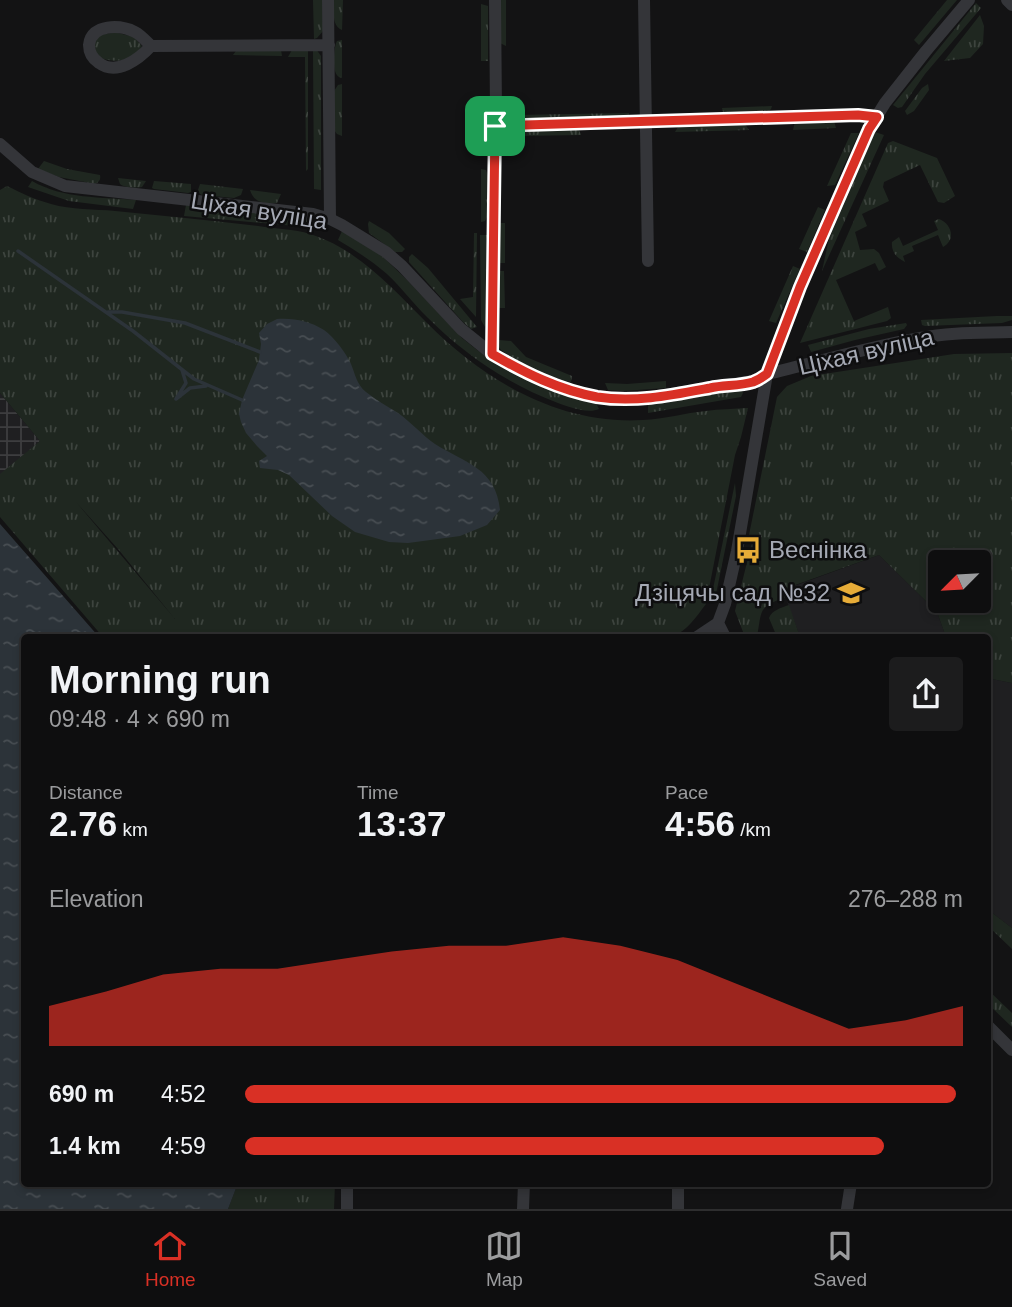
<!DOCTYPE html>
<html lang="en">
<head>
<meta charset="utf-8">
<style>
  :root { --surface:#0e0e0f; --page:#1c1c1d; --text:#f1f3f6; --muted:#9b9c9e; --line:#2e2e2f; --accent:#d93025 }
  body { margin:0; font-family:Arial,sans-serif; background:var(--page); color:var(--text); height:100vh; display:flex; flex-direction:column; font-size:26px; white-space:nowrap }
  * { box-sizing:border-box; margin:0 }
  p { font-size:23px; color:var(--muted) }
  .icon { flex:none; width:38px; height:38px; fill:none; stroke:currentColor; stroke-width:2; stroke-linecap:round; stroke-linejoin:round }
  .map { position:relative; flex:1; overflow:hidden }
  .panel { position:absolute; left:21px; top:634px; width:970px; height:553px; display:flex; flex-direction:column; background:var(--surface); border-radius:7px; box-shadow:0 4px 10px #0003,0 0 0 2px var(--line) }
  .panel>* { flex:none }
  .needle { width:46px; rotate:246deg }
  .buttons { position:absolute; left:928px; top:550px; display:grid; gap:14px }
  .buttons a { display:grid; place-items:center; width:63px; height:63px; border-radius:7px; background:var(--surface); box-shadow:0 4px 10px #0003,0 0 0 2px var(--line); font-size:35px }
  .pin { position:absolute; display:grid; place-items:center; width:60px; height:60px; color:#fff; margin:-30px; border-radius:14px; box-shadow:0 4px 10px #0006 }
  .round { display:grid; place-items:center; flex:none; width:74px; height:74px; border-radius:7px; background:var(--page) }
  .headline { display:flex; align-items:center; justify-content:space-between; height:119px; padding:0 28px }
  h1 { font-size:38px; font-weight:700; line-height:52px }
  .metrics { display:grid; grid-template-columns:repeat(3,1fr); gap:10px; height:119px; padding:7px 28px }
  .metrics div { display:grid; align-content:center }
  .metrics b { font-size:35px; font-weight:700 }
  .metrics small { font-size:19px; font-weight:400 }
  .metrics p { font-size:19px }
  .chart { height:196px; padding:14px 28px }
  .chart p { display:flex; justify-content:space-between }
  .chart svg { width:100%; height:126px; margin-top:7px; fill:var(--accent); opacity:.7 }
  ul { padding:0 28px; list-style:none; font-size:23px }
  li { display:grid; grid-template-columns:112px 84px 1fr; align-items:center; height:52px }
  li i { height:18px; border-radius:9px; background:var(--accent) }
  .tabs { display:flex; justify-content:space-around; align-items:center; height:98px; border-top:2px solid var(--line); background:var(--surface); font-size:19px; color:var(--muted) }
  .tabs a { display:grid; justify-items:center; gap:4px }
  .tabs .active { color:var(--accent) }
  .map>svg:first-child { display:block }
  .built { fill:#1f1f21 }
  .industrial { fill:url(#industrial-grid) }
  .grass { fill:url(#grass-tufts); fill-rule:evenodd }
  .water { fill:url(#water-ripples) }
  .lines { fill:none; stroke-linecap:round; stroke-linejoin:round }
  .stream { stroke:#2c3339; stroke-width:3.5 }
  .street { stroke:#343539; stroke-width:12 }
  .route-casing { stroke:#fff; stroke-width:14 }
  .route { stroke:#d93025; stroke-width:9 }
  .labels { text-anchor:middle; stroke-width:5; stroke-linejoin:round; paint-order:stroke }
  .street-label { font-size:24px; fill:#a5a9b4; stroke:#0e0e0f }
  .poi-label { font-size:24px; fill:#a5a9b4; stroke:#0e0e0f; text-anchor:start }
</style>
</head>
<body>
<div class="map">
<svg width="1012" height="1209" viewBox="0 0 1012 1209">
  <defs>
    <pattern id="industrial-grid" width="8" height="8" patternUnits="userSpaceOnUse" patternTransform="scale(1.75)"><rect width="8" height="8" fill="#1f1f21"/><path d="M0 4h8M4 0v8" fill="none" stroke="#3d3d3f"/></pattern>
    <pattern id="grass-tufts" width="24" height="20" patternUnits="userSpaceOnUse" patternTransform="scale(1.75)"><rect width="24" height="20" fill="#1f2720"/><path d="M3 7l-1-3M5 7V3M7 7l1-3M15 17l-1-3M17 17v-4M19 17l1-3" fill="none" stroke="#3d443e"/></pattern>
    <pattern id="water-ripples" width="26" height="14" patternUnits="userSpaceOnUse" patternTransform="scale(1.75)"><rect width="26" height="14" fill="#2c3339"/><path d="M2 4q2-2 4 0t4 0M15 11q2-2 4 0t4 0" fill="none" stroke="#484e53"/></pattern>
  </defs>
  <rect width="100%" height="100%" fill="#131314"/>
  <path class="built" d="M879 555 937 612 946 637H800L783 590Z
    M987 678 1012 683V928L987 909Z"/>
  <path class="industrial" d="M0 393 40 441 0 475Z"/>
  <path class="grass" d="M313 0H322L323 31 317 38 314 39Z
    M334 0H343L342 30C331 25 334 11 334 0Z
    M500 0H506V46L500 43Z
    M947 0H957L919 45 914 40Z
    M976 3 981 8 925 74 902 107 898 108 893 105Z
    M481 4 488 6V61H481Z
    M980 15 984 26 983 44 970 58 944 61Z
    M118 33 134 37 142 46C132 63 114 63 97 57 96 53 93 49 93 45 94 33 110 33 118 33Z
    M342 40V78C340 77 338 77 337 75 332 70 334 46 337 41Z
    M313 49H316L321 56V190L314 189Z
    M281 50 282 56 233 55 236 51Z
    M292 50H308V169L306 171 305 57H288Z
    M342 84V136L337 134 334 130V91L338 85Z
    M928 84 929 90 914 111 907 115 905 111 922 88Z
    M772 106 771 109 767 113H728L723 112 722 108Z
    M629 113V117L517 122 516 115Z
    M834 121 836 128 793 130 795 122Z
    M745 124 749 130 675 132 678 127 681 126Z
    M575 128 579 130 581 135 516 136 515 130Z
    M875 132 884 135 822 271 829 239Z
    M851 133H859L835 185 827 186Z
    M893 141 937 158 955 196 944 203 938 202 920 165 884 182 883 187 889 201 862 214 867 226 855 232 860 250 874 249 879 253 886 267 879 271 875 263 836 280 854 321 888 307 891 318 887 321 800 343 888 143Z
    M44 161 67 169 100 175C101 180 99 182 95 184L59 177 38 169Z
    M481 169 486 170 488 176 487 217 485 221 481 222Z
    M118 178 146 181 142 187C136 188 125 188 120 184Z
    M32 181C63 199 102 197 136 200L133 209 69 201 28 187Z
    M154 181 191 184V192L188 193 154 189 152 188Z
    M200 184 243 189 241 195 234 198 202 195 200 194 198 190Z
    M7 186C21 193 36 200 51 204 71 210 94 209 115 211 162 216 210 220 258 226 275 229 294 229 310 234 358 249 393 289 427 323 485 381 559 425 643 420 665 419 685 413 706 411 720 409 734 409 748 408L741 437 735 455 706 604C696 617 688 630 672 637H103L0 517V474L40 441 0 393V190ZM76 502 118 549 175 619Z
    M250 190 281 194 277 203C264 204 254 203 250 190Z
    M186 205 308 218 307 227 184 216Z
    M818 207 825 210 807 252 799 249Z
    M939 219C952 224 956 240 943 247L938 235 912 246 914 251 903 256 905 262C897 258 891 252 892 242L899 237 903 246 938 230 934 221Z
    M369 221 389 233 405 249 402 252H395L369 233 368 224Z
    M498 223H505V263H498Z
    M342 231 382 256 406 279 462 338 477 350 513 373 538 384 559 393 596 403 599 409C588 414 569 407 558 403 508 384 465 355 427 317 413 303 401 287 387 274 372 261 355 250 338 240Z
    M474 233H477L476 317 460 299 473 297Z
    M480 235H487L488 318 485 327 481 320Z
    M412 254 428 268 477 327 471 329 463 322 409 262V257Z
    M793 266 800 269 776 323 769 321Z
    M498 271H504L505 308H498Z
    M997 316H1012V320L1002 323 925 326 922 325 921 320Z
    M906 323 907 325 904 329 855 340 811 352 808 345 869 329Z
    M499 340 511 341 526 357 572 376 571 382C545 377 522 365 501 350L499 347Z
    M1012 353V683L987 678V637H946L937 612 879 555 784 589 786 597C758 607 762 609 757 637H745L735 611 752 542 748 540 777 397 787 386 811 376 954 354ZM940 562H978V600H940Z
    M666 381V388L623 391 608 390 605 383 627 384Z
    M740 387 743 393 741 397 648 413V405L677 401Z
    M735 483 736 496 716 594 713 593V589Z
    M789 605 800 637H777L769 618C772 610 781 608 789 605Z
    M987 909 1012 928V949L987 925Z
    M987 989 1012 1013V1027L987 1003Z
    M238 1183H335L334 1209H228Z"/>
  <path class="water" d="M277 319C295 318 309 321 324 330 334 337 346 353 351 364 355 374 357 385 366 392 376 400 387 406 398 413 411 422 422 435 435 444 465 463 496 468 500 510L487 525 460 536 408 543 389 542 355 532 332 516 289 475 278 470 260 468 259 461 267 456 257 446 246 433 241 422 239 414 242 400 259 360 261 344 259 333 267 324Z
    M0 524 99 637H24V1183H238L228 1209H0Z"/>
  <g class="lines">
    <path class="stream" d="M18 251 133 331 194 379 242 400
      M108 312H122L185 323 260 352
      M182 370 186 383 176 399 190 388 206 386"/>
    <path class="street" d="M328 0 330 219
      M644 0 648 261
      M1007 0 1012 5
      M151 46C146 41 141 35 135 32 121 25 91 23 89 45 89 53 93 59 99 63 117 76 139 59 151 46L329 45
      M495 126 858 115 877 117
      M0 144 32 172 65 186 313 214 330 219 342 225 386 252 402 266 461 329 492 354 543 380 572 391 599 397 646 398 753 381 767 374C818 362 869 347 920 338 950 332 981 333 1012 332
      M492 354 496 110 495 0
      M718 623 725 637
      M697 637 718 623 725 604 737 551 767 374 800 287 869 129 885 103 926 51 969 0
      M987 1025 1012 1050
      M678 1183V1209
      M347 1209V1183
      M523 1209 524 1183
      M847 1209 851 1183"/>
  </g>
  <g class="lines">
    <defs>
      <path id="route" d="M858 115 877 117 869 129 800 287 767 374C763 377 758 380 753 382 739 386 724 385 710 388 673 395 635 403 597 397 559 390 525 373 492 354L495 126Z"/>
    </defs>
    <use href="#route" class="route-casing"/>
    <use href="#route" class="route"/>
  </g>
  <defs>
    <symbol id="bus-bare" viewBox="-9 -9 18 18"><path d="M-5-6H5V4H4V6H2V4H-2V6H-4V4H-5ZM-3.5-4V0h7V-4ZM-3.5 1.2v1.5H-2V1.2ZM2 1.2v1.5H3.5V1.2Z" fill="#e7ac38" stroke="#0e0e0f" stroke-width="2.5" paint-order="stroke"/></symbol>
    <symbol id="school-bare" viewBox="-9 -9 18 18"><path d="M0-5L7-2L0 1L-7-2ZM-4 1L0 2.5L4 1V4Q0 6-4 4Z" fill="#e7ac38" stroke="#0e0e0f" stroke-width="2.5" paint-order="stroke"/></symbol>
  </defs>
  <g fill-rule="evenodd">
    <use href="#bus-bare" x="729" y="531" width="38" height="38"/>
    <use href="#school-bare" x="832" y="574" width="38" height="38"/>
  </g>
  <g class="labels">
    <g class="street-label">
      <text transform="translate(259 211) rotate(9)" y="8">Ціхая вуліца</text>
      <text transform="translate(866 352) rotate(-13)" y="8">Ціхая вуліца</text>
    </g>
    <g class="poi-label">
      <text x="769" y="558">Веснінка</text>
      <text x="830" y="601" text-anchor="end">Дзіцячы сад №32</text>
    </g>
  </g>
</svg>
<div class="buttons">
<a><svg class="needle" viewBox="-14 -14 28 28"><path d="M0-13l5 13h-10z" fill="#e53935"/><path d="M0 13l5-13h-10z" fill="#9b9c9e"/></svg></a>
</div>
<div class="pin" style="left:495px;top:126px;background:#1e9e55"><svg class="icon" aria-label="arrive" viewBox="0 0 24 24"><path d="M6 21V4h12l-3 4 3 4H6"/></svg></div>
<section class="panel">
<div class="headline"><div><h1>Morning run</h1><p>09:48 · 4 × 690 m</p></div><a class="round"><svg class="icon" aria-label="share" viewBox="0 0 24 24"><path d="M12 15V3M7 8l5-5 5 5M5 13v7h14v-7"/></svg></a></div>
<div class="metrics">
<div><p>Distance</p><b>2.76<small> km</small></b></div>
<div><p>Time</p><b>13:37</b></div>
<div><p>Pace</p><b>4:56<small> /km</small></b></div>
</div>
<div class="chart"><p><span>Elevation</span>276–288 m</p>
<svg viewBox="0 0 160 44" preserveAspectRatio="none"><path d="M0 44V30L10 25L20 19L30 17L40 17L50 14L60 11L70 9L80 9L90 6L100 9L110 14L120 22L130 30L140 38L150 35L160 30V44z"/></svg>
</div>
<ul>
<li><b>690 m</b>4:52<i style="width:99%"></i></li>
<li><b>1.4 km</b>4:59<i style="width:89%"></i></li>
</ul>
</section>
</div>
<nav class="tabs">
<a class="active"><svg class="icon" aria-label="home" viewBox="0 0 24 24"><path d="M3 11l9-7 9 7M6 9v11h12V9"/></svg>Home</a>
<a><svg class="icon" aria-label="map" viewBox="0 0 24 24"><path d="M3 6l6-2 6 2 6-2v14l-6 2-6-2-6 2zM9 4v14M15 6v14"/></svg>Map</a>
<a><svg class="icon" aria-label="saved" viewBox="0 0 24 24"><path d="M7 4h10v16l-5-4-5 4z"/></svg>Saved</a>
</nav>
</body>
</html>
